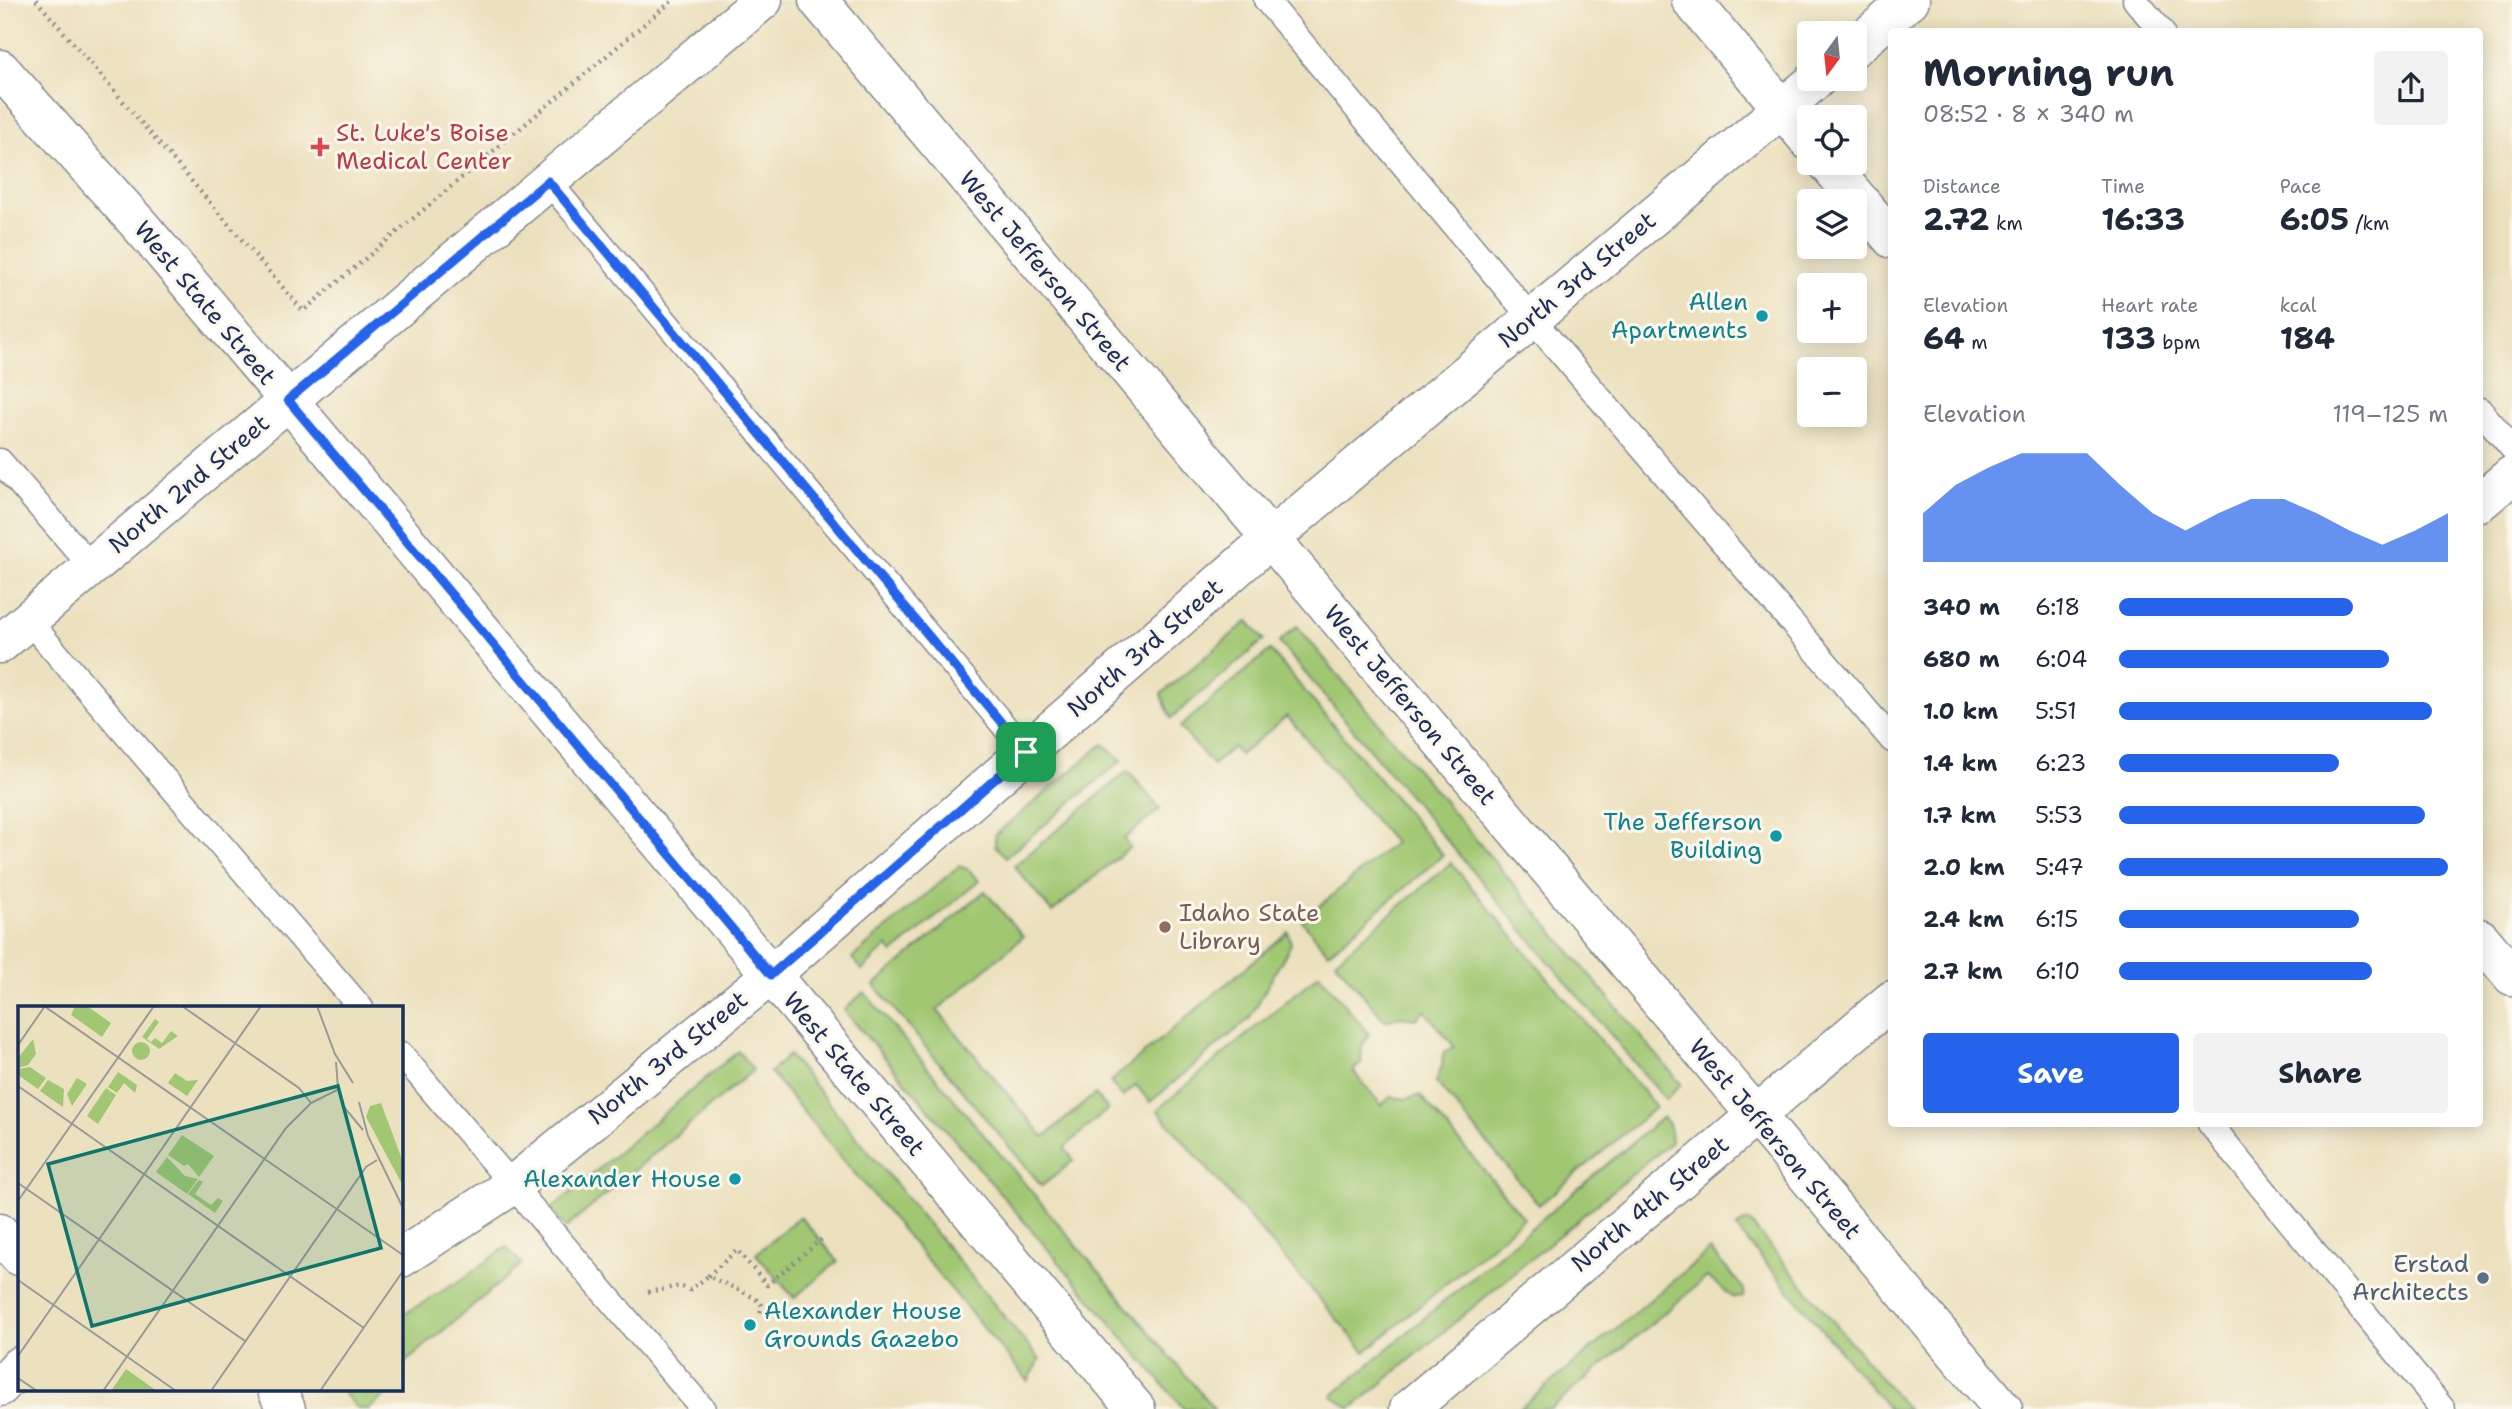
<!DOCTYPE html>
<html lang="en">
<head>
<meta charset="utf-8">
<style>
  :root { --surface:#fff; --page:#f2f2f3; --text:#1f2937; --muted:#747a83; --accent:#2563eb }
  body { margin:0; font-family:"Shantell Sans",sans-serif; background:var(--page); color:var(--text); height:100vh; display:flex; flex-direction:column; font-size:26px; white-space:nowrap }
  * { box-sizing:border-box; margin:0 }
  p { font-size:23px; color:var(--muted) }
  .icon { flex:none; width:38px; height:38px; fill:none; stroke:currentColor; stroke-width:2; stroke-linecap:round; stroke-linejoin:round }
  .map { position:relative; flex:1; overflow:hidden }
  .side { position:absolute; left:1888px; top:28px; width:595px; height:1099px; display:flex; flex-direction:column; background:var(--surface); border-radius:7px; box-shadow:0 4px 18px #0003 }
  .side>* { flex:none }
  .needle { width:46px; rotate:195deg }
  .tools { position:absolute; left:1797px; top:21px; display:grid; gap:14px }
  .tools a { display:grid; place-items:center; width:70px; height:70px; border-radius:7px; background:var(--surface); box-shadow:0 4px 18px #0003; font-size:35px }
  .pin { position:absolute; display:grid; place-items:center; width:60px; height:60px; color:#fff; margin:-30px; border-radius:14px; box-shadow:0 4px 10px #0006 }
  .round { display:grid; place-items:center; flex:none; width:74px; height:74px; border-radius:7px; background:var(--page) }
  .summary { display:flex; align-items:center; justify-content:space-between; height:119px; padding:0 35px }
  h1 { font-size:38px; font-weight:700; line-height:52px }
  .stats { display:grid; grid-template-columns:repeat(3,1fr); gap:10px; height:119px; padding:7px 35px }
  .stats div { display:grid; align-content:center }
  .stats b { font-size:30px; font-weight:700 }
  .stats small { font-size:19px; font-weight:400 }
  .stats p { font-size:19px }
  .chart { height:196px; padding:14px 35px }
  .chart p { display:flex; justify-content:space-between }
  .chart svg { width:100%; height:126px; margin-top:7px; fill:var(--accent); opacity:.7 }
  .button { display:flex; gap:14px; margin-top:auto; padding:14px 35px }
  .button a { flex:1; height:80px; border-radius:7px; background:var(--accent); color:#fff; font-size:28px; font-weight:700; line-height:80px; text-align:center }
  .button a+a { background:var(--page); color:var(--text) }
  ul { padding:0 35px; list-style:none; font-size:23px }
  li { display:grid; grid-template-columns:112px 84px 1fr; align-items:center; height:52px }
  li i { height:18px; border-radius:9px; background:var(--accent) }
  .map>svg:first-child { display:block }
  .green { fill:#a1c772; stroke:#5e7b68; stroke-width:2 }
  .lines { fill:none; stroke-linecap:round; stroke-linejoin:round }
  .service-casing { stroke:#84888e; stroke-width:27 }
  .tertiary-casing { stroke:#84888e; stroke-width:41 }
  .path { stroke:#84888e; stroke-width:4.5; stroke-dasharray:2 5; stroke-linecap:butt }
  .service { stroke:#fff; stroke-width:24 }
  .tertiary { stroke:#fff; stroke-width:38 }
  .route-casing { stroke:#fff; stroke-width:14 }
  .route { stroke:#2563eb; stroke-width:9 }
  .health-dot { fill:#e0444e; stroke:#fbf7ec; stroke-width:2.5 }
  .culture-dot { fill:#0f9aa8; stroke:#fbf7ec; stroke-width:2.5 }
  .education-dot { fill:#8d6e63; stroke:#fbf7ec; stroke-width:2.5 }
  .service-dot { fill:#5c6f8a; stroke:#fbf7ec; stroke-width:2.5 }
  .labels { text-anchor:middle; stroke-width:6; stroke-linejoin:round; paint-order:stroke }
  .health-label { font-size:24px; fill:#be3a42; stroke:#fbf7ec; text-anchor:start }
  .street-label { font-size:24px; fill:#1b2f5e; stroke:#fbf7ec }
  .culture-label { font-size:24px; fill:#0d838f; stroke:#fbf7ec; text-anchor:end }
  .education-label { font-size:24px; fill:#785e54; stroke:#fbf7ec; text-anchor:start }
  .service-label { font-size:24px; fill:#4e5e75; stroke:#fbf7ec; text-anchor:end }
  .inset-road { fill:none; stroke:#989a98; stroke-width:2 }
  .view { fill:#0f766e; fill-opacity:0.15; stroke:#0f766e; stroke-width:3.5 }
  .inset-edge { fill:none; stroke:#1b2f5e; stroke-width:3.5 }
</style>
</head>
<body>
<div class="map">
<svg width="2512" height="1409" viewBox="0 0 2512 1409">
  <rect width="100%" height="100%" fill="#fbf7ec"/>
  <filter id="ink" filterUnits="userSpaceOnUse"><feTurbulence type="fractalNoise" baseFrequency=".0143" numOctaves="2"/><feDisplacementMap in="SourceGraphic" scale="14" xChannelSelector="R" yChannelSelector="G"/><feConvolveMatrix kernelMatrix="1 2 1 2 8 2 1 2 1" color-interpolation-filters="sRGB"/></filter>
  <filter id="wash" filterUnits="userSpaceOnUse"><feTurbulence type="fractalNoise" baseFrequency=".00686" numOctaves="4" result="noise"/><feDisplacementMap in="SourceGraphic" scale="28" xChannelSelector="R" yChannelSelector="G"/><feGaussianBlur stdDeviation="1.57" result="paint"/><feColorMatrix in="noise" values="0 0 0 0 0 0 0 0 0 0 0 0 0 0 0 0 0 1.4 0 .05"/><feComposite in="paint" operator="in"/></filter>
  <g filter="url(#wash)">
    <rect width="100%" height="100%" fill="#ece1be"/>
    <path class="green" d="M1248 621 1264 640 1171 718 1161 694Z
      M1297 626 1681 1084 1666 1100 1279 642Z
      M1270 650 1443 855 1328 953 1302 921 1394 843 1287 716 1240 755 1233 747 1213 765 1180 727Z
      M1103 744 1122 760 1006 857 995 846V835Z
      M1128 771 1160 809 1124 839 1130 847 1052 912 1014 866Z
      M1451 863 1656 1107 1539 1205 1436 1082 1442 1066 1443 1054 1454 1046 1425 1011 1415 1019 1401 1017 1385 1021 1335 961Z
      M959 866 968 869 979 881 893 953 887 946 862 970 852 958Z
      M985 891 1023 937 937 1010 1044 1137 1095 1094 1108 1109 1064 1148 1074 1160 1042 1186 874 985Z
      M1288 932 1291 944 1249 1019 1150 1102 1136 1085 1123 1097 1110 1082Z
      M1319 974 1369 1034 1362 1047 1361 1063 1353 1071 1381 1105 1391 1097 1408 1099 1420 1095 1524 1218 1365 1352 1157 1110Z
      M864 992 1214 1409H1184L844 1010Z
      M738 1051 753 1070 566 1228 550 1210Z
      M789 1055 1040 1360 1028 1381 770 1072Z
      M1663 1117 1669 1124 1671 1142 1351 1409 1332 1396Z
      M800 1216 838 1261 794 1298 756 1254Z
      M1745 1221H1749L1907 1409H1889L1736 1228Z
      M506 1247 522 1264 401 1366V1316L464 1278Z
      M1710 1250 1744 1289 1743 1297 1734 1298 1707 1277 1550 1409H1519Z
      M341 1390H392L369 1409H358Z"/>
  </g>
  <g filter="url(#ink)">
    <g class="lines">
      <defs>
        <path id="service" d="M1266 0 1532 319 1892 740
          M2135 0 2162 32
          M548 181 1026 752
          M2480 410 2512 448
          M0 461 91 566
          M28 620 361 1008
          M401 1054 703 1409
          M2210 1124 2443 1409"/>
        <path id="tertiary" d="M818 0 2003 1409
          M1691 0 1810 142
          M1855 47 1910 0
          M0 69 143 229 288 400 1136 1409
          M1827 163 1892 239
          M2480 502 2512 475
          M0 644 763 0
          M2480 938 2512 976
          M0 1233 19 1256
          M401 1258 513 1185 771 975 1270 539 1817 79
          M0 1387 19 1366
          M277 1390 286 1409
          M1409 1409 1892 1000"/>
      </defs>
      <use href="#service" class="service-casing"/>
      <use href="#tertiary" class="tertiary-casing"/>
      <path class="path" d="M36 0 303 311 673 0
        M708 1276 737 1250 767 1285 823 1238
        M648 1292 680 1286 690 1290 708 1276C720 1283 759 1296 762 1306L760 1313"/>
      <use href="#service" class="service"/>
      <use href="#tertiary" class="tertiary"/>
    </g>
  </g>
  <g class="lines" filter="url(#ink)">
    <defs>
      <path id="route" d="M548 181 1026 752 771 975 288 400Z"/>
    </defs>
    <use href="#route" class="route-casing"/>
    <use href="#route" class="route"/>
  </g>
  <path class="health-dot" d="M316.5 136.5h7v7h7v7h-7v7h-7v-7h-7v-7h7z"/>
  <g class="culture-dot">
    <circle cx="1762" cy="316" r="7"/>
    <circle cx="1776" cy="836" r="7"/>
    <circle cx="735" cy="1179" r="7"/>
    <circle cx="750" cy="1325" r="7"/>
  </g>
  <circle class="education-dot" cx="1165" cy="927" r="7"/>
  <circle class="service-dot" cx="2483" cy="1278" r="7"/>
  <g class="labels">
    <g class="health-label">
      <text x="336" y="141">St. Luke's Boise<tspan x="336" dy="28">Medical Center</tspan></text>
    </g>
    <g class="street-label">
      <text transform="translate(1045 271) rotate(50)" y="8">West Jefferson Street</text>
      <text transform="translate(1577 280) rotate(-40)" y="8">North 3rd Street</text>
      <text transform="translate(205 303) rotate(50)" y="8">West State Street</text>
      <text transform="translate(189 484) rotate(-40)" y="8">North 2nd Street</text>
      <text transform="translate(1145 648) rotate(-41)" y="8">North 3rd Street</text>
      <text transform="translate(1410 705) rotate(50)" y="8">West Jefferson Street</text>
      <text transform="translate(668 1058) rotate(-39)" y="8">North 3rd Street</text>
      <text transform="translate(854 1074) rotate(50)" y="8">West State Street</text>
      <text transform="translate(1775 1139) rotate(50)" y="8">West Jefferson Street</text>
      <text transform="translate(1650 1204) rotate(-40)" y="8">North 4th Street</text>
    </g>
    <g class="culture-label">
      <text x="1748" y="310">Allen<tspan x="1748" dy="28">Apartments</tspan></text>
      <text x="1762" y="830">The Jefferson<tspan x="1762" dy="28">Building</tspan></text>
      <text x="721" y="1187">Alexander House</text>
      <text x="764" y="1319" text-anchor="start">Alexander House<tspan x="764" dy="28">Grounds Gazebo</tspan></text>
    </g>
    <g class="education-label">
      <text x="1179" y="921">Idaho State<tspan x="1179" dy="28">Library</tspan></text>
    </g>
    <g class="service-label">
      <text x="2469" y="1272">Erstad<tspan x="2469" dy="28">Architects</tspan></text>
    </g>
  </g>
  <g transform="translate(18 1006)">
    <rect width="385" height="385" fill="#ece1be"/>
    <path d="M57 0H69L93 17 84 31 53 9ZM137 13 141 16 129 33 133 36 137 32 144 37 153 25 160 30 141 43 124 31ZM15 33 18 48 10 59 0 62V52ZM114 45a9 9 0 1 1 18 0a9 9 0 1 1-18 0ZM12 61 28 72 20 83 0 69V63ZM100 66 119 79 117 87 106 77 99 87 90 81ZM157 67 169 75 180 74 169 90 150 77ZM59 72 69 78 54 100 49 88ZM30 74 46 83 45 101 22 85ZM88 82 98 89 80 118 69 110ZM363 97 385 156V180L348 111 352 100ZM164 129 196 150 181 171 170 158 166 160 150 149ZM149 151 167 170 180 173 169 188 138 166ZM181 174 185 176 177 188 193 199 200 192 205 195 197 207 170 188ZM108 363 139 385H93Z" fill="#a1c772"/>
    <path class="inset-road" d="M26 0 385 249M164 0 281 82 293 97M299 0 317 48 335 77M0 39 27 0M318 56 320 82M0 80 346 322M341 96 350 130 385 202M326 101 345 124M0 177 227 335M0 195 136 0M0 274 158 385M0 350 243 0M0 372 19 385M85 385 268 122 293 97 319 84M193 385 348 161 359 154M302 385 385 265"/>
    <path class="view" d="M320 80 363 242 74 320 30 158Z"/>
    <rect width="385" height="385" class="inset-edge"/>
  </g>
</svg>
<div class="tools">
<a><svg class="needle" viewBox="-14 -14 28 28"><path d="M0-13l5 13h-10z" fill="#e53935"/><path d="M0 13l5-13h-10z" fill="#747a83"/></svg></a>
<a><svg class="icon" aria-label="locate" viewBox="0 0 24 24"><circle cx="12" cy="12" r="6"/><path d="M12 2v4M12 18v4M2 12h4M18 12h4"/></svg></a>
<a><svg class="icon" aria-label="layers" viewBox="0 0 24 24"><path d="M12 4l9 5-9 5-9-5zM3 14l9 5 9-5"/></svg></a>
<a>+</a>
<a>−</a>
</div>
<div class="pin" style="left:1026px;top:752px;background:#1e9e55"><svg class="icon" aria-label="arrive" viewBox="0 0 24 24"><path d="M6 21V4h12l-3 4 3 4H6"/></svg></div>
<section class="side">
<div class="summary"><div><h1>Morning run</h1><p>08:52 · 8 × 340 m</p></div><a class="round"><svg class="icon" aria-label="share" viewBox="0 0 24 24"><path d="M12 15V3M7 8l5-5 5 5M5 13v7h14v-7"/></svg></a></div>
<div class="stats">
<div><p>Distance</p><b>2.72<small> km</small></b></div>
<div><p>Time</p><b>16:33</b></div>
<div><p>Pace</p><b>6:05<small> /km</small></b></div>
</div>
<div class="stats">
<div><p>Elevation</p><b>64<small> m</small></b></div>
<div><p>Heart rate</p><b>133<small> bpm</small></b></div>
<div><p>kcal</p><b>184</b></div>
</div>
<div class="chart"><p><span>Elevation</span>119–125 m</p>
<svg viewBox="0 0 160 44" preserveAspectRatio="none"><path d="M0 44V27L10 17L20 11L30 6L40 6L50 6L60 17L70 27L80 33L90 27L100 22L110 22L120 27L130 33L140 38L150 33L160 27V44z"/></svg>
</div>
<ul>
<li><b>340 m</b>6:18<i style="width:71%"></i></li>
<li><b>680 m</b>6:04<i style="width:82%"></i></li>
<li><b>1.0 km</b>5:51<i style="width:95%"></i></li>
<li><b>1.4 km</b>6:23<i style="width:67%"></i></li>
<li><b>1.7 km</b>5:53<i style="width:93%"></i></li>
<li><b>2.0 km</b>5:47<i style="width:100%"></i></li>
<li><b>2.4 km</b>6:15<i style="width:73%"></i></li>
<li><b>2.7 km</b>6:10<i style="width:77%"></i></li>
</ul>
<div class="button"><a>Save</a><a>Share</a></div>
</section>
</div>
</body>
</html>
